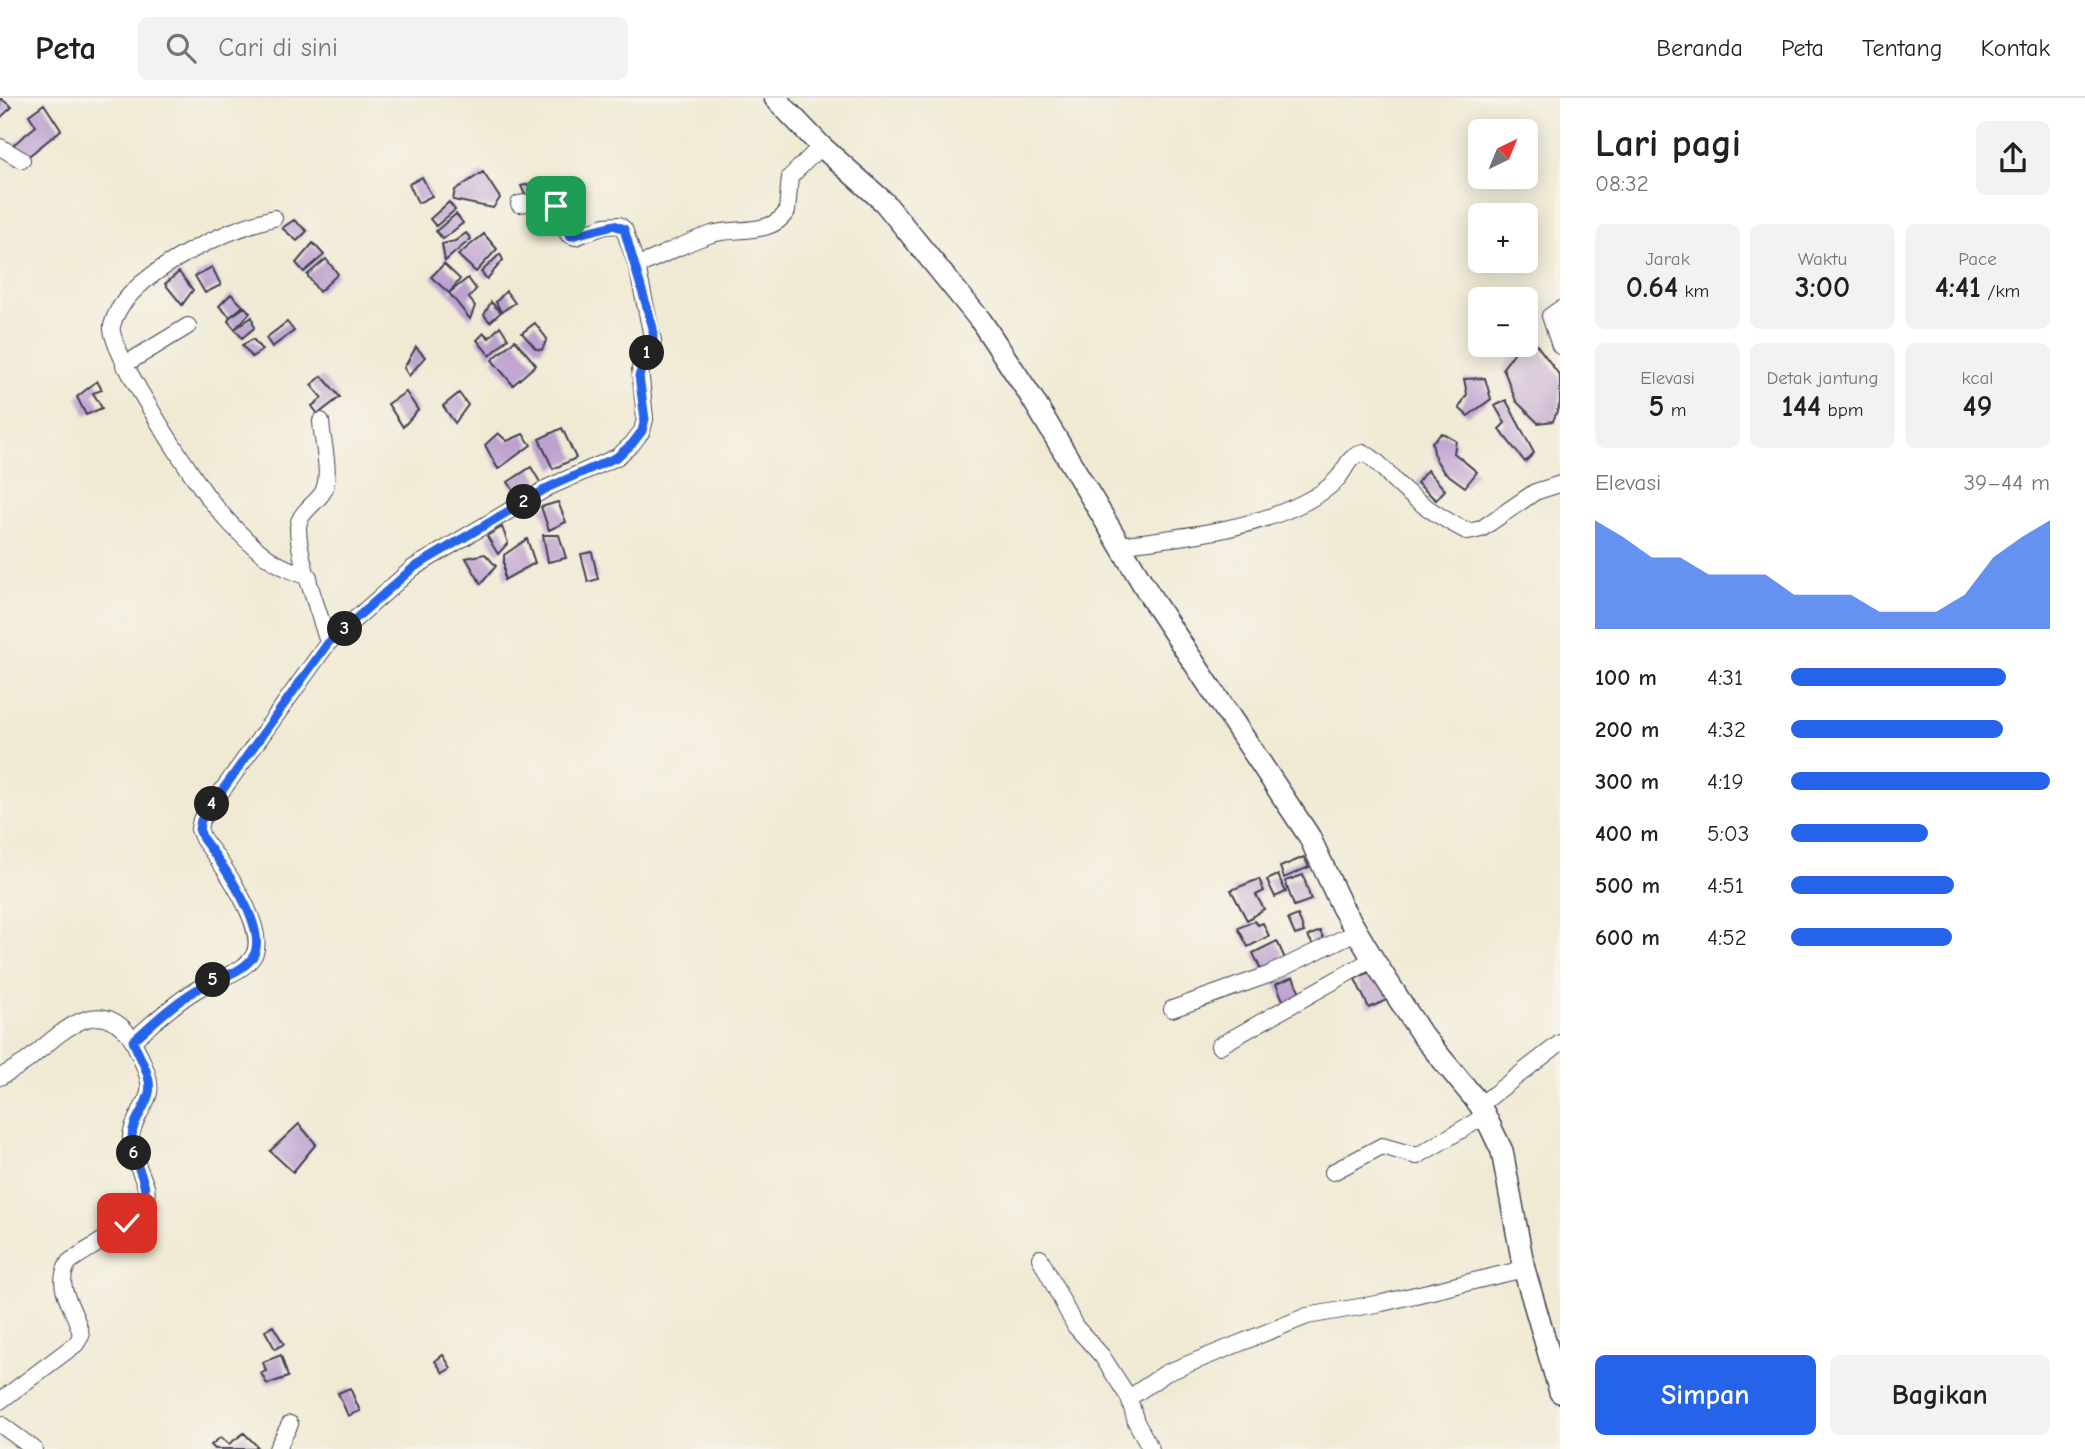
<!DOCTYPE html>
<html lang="id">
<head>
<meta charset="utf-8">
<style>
  :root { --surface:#fff; --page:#f2f2f2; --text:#202124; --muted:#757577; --line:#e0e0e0; --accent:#2563eb }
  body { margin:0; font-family:"Comic Neue",sans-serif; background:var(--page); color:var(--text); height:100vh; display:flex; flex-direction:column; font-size:26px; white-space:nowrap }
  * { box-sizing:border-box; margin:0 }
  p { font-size:23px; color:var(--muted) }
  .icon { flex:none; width:38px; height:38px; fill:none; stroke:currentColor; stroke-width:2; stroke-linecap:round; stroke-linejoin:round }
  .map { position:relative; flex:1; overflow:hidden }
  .sheet { display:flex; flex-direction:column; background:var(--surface); width:525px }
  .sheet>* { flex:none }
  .needle { width:46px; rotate:43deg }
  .tools { position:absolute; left:1468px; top:21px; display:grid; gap:14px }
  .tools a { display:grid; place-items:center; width:70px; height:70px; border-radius:10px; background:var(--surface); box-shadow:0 4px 18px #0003; font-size:35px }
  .pin { position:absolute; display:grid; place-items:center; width:60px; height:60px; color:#fff; margin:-30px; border-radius:14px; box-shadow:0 4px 10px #0006 }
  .km { position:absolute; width:35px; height:35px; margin:-18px; border-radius:50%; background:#222; color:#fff; font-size:19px; line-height:35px; text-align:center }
  .round { display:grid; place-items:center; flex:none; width:74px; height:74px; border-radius:10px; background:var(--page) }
  .head { display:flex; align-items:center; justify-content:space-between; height:119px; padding:0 35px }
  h1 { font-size:38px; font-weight:600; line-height:52px }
  .metrics { display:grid; grid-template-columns:repeat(3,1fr); gap:10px; height:119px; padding:7px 35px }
  .metrics div { display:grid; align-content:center; border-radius:10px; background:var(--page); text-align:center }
  .metrics b { font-size:30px; font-weight:600 }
  .metrics small { font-size:19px; font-weight:400 }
  .metrics p { font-size:19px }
  .chart { height:196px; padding:14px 35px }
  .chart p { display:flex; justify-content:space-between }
  .chart svg { width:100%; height:126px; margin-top:7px; fill:var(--accent); opacity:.7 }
  .action { display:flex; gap:14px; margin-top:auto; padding:14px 35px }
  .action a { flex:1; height:80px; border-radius:10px; background:var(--accent); color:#fff; font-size:28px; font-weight:600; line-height:80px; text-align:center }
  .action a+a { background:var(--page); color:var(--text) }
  ul { padding:0 35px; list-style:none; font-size:23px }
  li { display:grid; grid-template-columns:112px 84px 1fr; align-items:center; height:52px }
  li i { height:18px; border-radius:9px; background:var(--accent) }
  header { display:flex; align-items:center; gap:42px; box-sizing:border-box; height:98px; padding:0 35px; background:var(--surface); border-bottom:2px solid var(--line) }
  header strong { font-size:33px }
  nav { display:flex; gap:38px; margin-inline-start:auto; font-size:24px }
  .search { width:490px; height:63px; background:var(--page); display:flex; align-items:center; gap:18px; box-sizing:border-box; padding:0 24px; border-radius:10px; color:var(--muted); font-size:26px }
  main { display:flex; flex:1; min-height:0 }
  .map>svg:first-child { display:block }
  .building { fill:#bda2cf }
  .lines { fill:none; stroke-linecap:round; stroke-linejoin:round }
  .street-casing { stroke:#414052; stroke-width:18 }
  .secondary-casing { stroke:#414052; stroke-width:24 }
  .street { stroke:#fff; stroke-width:16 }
  .secondary { stroke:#fff; stroke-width:21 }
  .route-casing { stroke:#fff; stroke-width:14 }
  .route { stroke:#2563eb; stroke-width:9 }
</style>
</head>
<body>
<header>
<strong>Peta</strong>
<div class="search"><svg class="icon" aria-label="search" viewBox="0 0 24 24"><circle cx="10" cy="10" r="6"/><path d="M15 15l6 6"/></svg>Cari di sini</div>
<nav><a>Beranda</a><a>Peta</a><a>Tentang</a><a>Kontak</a></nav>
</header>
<main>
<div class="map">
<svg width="1560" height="1351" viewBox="0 0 1560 1351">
  <rect width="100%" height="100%" fill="#f7f3e8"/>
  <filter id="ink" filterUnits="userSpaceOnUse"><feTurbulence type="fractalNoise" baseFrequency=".0143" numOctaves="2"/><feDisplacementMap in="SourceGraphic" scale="14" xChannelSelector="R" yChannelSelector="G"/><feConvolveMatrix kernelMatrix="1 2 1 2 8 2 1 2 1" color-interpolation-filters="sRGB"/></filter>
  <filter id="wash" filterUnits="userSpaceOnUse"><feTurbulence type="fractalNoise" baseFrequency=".00686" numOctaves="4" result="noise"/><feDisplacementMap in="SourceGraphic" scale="28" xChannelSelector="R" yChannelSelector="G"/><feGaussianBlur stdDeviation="1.57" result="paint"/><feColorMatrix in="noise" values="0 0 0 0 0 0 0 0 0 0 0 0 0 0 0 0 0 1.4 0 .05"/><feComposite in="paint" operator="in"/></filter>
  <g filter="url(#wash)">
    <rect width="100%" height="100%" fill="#f0ead4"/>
    <g id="blocks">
      <path class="building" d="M0 0 12 9 0 20Z
        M44 6 61 32 25 61 13 47 36 28 29 17Z
        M483 74 500 100 493 110 453 102 455 92Z
        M422 79 432 98 418 105 409 86Z
        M534 85 541 97 527 101 521 88Z
        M449 104 455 112 436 128 430 121Z
        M456 116 463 125 443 141 436 133Z
        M294 122 307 133 297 143 282 130Z
        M466 135 471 141 445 163 442 146 455 143Z
        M484 136 497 151 476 174 458 157Z
        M313 145 324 157 304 174 296 165Z
        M500 156 503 162 487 181 481 174Z
        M326 161 338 176 319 194 307 177Z
        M444 166 460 181 449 195 431 179Z
        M212 169 221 187 205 195 195 178Z
        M179 174 193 192 182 207 165 186Z
        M468 180 476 191 469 200 475 208 470 221 449 195Z
        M506 193 515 205 501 214 496 204Z
        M231 196 243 208 230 219 245 209 250 215 235 231 252 219 254 230 242 240 228 223 230 219 219 208Z
        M491 204 501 214 490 224 484 217Z
        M287 224 294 233 272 249 266 240Z
        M535 225 547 241 542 252 536 251 522 235Z
        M500 228 508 240 490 258 477 242 484 235 489 240Z
        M1528 235 1560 278V305L1553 323 1538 325 1516 303 1503 270 1520 247H1526Z
        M253 241 262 252 252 259 242 247Z
        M515 242 536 267 513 287 492 262Z
        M416 249 425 259 409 278 404 270Z
        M322 278 340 299 318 316 312 308 322 300 311 287Z
        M1485 280 1491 301 1468 318 1459 310 1467 296 1464 281Z
        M97 283 102 292 93 295 102 310 86 317 77 299Z
        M406 294 418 312 403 329 388 306Z
        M459 295 468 307 455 325 443 308Z
        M1506 302 1534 355 1525 364 1499 331 1505 325 1495 308Z
        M562 330 576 360 553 371 539 341Z
        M498 335 507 343 523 336 531 347 498 371 485 347Z
        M1442 335 1456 343 1454 355 1477 374 1465 389 1443 373 1435 360 1432 344Z
        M531 369 540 384 519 401 508 384Z
        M1427 372 1445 392 1436 402 1417 385Z
        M558 404 566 424 549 432 541 409Z
        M502 429 508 445 498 456 487 438Z
        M543 437H559L566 460 548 464Z
        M527 441 535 465 504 482V457Z
        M592 454 598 481 588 484 581 456Z
        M485 456 496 468 481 486 466 460Z
        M1304 759 1309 769 1284 780 1280 769Z
        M1278 777 1286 794 1275 799 1267 782Z
        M1303 777 1311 802 1294 808 1285 783Z
        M1259 781 1264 793 1256 797 1264 811 1247 822 1231 792Z
        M1298 817 1304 834 1295 837 1288 821Z
        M1254 823 1258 827 1263 825 1269 838 1248 849 1238 830Z
        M1320 833 1327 848 1316 853 1308 838Z
        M1277 843 1286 863 1262 874 1253 855Z
        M1375 871 1389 901 1369 910 1355 881Z
        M1293 879 1305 906 1288 914 1276 886Z
        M299 1026 316 1046 293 1074 270 1053Z
        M273 1228 284 1246 275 1251 265 1233Z
        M281 1257 288 1279 267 1286 261 1275 266 1273 263 1264Z
        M443 1257 451 1270 443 1275 435 1263Z
        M350 1290 360 1313 348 1318 338 1295Z
        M244 1335 257 1348 254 1351H215L211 1347 221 1339 229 1346Z"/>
    </g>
  </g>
  <g filter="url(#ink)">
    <use href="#blocks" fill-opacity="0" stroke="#414052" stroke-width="2"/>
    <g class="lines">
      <defs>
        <path id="street" d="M0 49 22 62
          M519 106 546 102 553 105 568 136 575 139 605 128 619 127 624 131 637 168
          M274 120C229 130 123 177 112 228 107 250 190 374 207 398 221 416 240 437 258 452 274 466 290 473 309 479
          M1560 211 1550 218 1560 248
          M124 267 188 228
          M321 323C322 343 332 376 323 394 316 406 299 414 298 429 298 462 319 512 328 545
          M1118 447C1180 439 1247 433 1303 405 1315 399 1330 390 1338 380 1348 369 1347 358 1364 355 1380 363 1387 377 1400 388 1419 406 1445 422 1468 434L1481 431 1535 394 1560 386
          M1172 911 1268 877 1356 834
          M1219 948 1373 861
          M0 979C9 974 20 968 28 962 60 936 99 892 133 942
          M1480 1007 1560 945
          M1333 1074 1382 1048 1417 1058 1485 1018
          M1040 1160 1075 1228 1102 1258 1129 1300
          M0 1303 76 1246 81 1238C77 1210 52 1191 69 1164 89 1149 154 1118 146 1089 141 1073 130 1055 131 1038 133 1023 143 1011 148 998 154 982 139 958 133 942 153 925 173 906 196 892 212 882 241 876 252 860 272 834 220 763 203 741L199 731 201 722 328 545 413 470 549 389 617 359 632 346 642 333 645 321 640 270 653 243 637 168C662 158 686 144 712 136 737 129 772 138 787 113L790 79 821 48
          M0 1326 34 1351
          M277 1351 290 1326
          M1151 1351 1136 1324 1129 1300 1166 1275 1307 1218 1382 1205 1524 1171"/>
        <path id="secondary" d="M775 0 821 48 884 104 981 223 1032 300 1155 506 1309 738 1342 809 1373 861 1422 937 1480 1007 1502 1053 1524 1171 1560 1294"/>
      </defs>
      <use href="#street" class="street-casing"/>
      <use href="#secondary" class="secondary-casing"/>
      <use href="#street" class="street"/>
      <use href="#secondary" class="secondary"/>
    </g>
  </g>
  <g class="lines" filter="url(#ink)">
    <defs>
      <path id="route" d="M127 1125C164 1090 133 1080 132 1041 131 1024 146 1010 149 995 153 979 138 957 133 943 153 925 173 906 196 892 212 882 241 876 252 860 272 833 220 763 203 741L199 731 201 722 328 545 413 470 549 389 617 359 632 346 642 333 645 321 639 278 653 243V230L624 131 614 127 571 138 561 123 556 108"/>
    </defs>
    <use href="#route" class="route-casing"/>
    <use href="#route" class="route"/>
  </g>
</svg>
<div class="tools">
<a><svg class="needle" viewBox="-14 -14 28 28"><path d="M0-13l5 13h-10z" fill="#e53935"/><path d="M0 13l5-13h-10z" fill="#757577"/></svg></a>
<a>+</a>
<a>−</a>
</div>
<div class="pin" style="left:556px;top:108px;background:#1e9e55"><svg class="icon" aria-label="arrive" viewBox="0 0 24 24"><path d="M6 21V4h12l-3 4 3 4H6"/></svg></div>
<div class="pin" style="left:127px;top:1125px;background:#d93025"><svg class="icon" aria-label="check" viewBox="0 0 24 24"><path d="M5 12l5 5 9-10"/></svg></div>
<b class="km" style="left:647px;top:255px">1</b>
<b class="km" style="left:524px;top:404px">2</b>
<b class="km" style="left:345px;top:531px">3</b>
<b class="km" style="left:212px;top:706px">4</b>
<b class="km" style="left:213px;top:882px">5</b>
<b class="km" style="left:134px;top:1055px">6</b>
</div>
<section class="sheet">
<div class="head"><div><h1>Lari pagi</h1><p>08:32</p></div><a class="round"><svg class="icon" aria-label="share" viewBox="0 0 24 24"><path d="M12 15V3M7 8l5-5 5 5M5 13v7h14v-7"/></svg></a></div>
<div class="metrics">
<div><p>Jarak</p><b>0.64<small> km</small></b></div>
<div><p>Waktu</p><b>3:00</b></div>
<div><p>Pace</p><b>4:41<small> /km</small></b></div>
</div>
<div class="metrics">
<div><p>Elevasi</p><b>5<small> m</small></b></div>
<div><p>Detak jantung</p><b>144<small> bpm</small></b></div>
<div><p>kcal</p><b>49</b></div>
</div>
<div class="chart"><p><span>Elevasi</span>39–44 m</p>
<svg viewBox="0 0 160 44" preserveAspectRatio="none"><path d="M0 44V6L10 12L20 19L30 19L40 25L50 25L60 25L70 32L80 32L90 32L100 38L110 38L120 38L130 32L140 19L150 12L160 6V44z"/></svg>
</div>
<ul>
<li><b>100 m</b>4:31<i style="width:83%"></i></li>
<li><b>200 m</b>4:32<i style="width:82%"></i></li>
<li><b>300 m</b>4:19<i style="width:100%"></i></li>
<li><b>400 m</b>5:03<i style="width:53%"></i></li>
<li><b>500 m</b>4:51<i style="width:63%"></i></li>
<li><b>600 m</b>4:52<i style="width:62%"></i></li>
</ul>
<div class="action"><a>Simpan</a><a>Bagikan</a></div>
</section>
</main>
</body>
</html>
